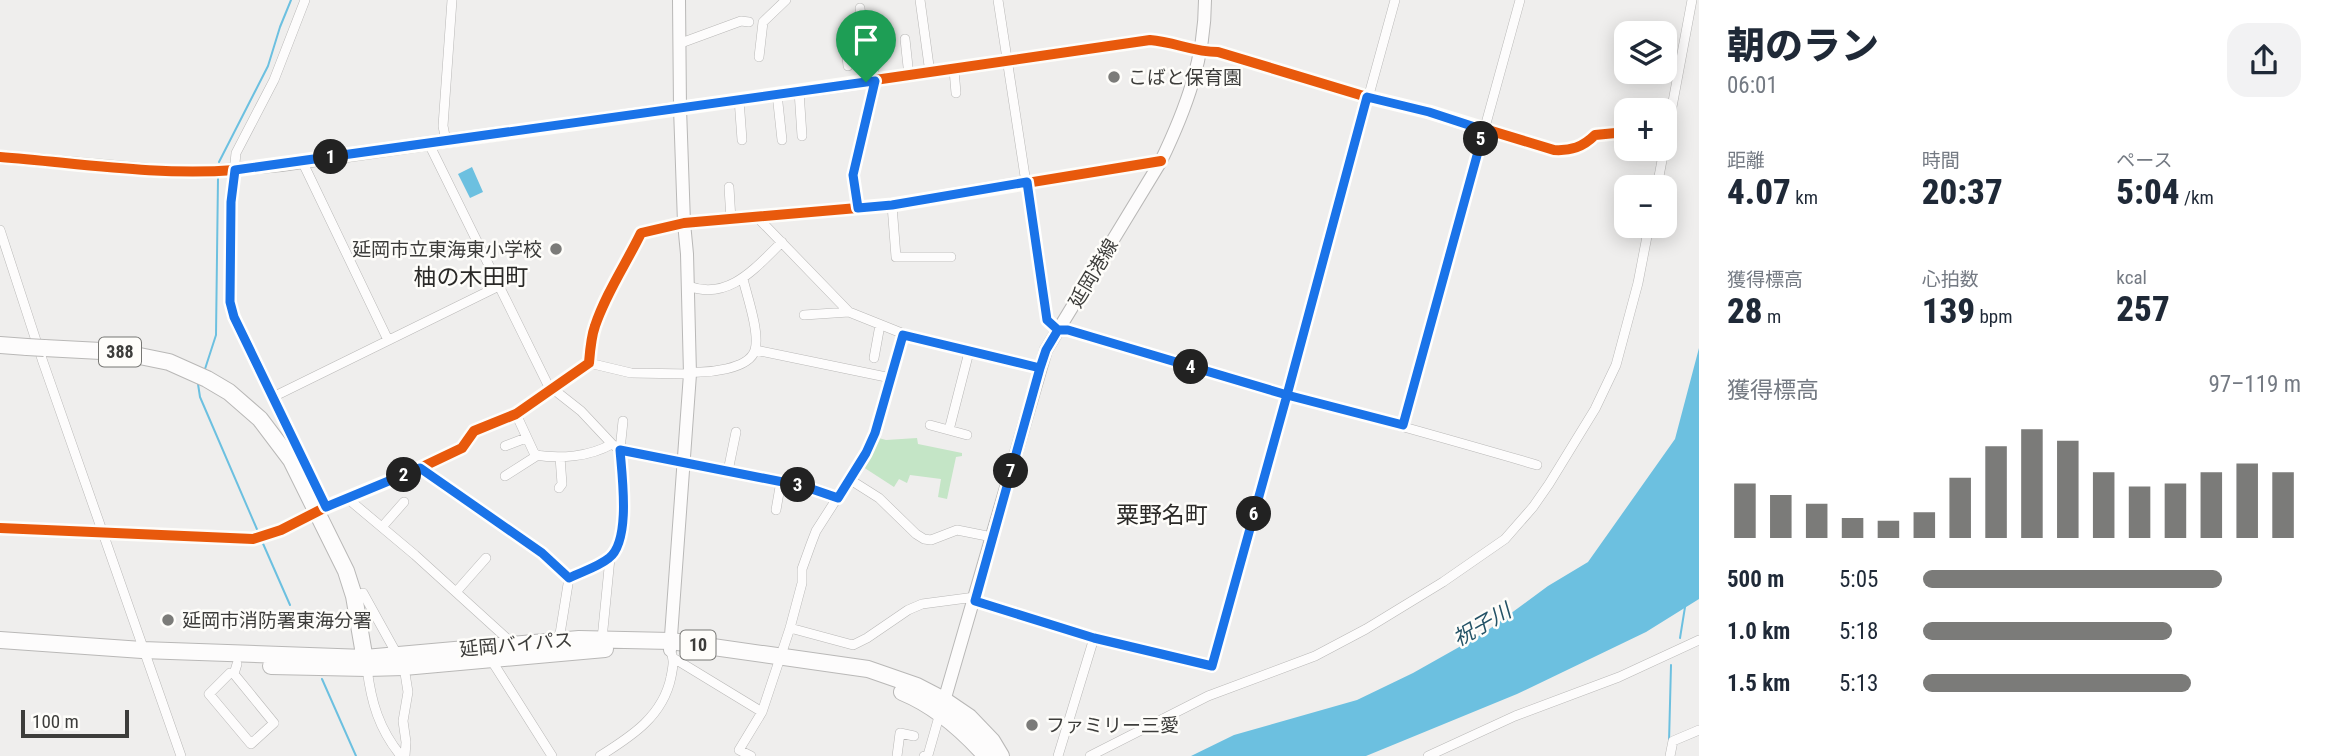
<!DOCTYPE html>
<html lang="ja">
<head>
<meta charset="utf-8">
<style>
  :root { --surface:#fff; --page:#f2f2f3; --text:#1f2937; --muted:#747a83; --accent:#7b7b79 }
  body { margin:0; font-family:"Roboto Condensed","Noto Sans JP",sans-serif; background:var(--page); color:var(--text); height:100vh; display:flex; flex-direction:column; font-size:26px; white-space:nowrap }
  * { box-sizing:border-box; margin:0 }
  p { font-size:23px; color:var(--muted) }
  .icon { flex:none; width:38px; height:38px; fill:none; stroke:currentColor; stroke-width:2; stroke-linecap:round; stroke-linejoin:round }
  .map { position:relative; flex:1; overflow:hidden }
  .panel { display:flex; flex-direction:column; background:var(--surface); width:630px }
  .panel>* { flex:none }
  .tools { position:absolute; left:1614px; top:21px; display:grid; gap:14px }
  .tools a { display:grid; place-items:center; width:63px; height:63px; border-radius:14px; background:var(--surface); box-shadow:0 4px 18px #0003; font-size:35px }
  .scale { position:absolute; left:21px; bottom:18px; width:108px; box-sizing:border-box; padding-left:7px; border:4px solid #3d3d3b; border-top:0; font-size:19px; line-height:24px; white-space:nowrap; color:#3d3d3b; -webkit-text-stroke:5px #fefdfa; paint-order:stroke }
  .pin { position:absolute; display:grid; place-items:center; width:60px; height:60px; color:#fff; margin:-72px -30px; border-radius:50% 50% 50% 0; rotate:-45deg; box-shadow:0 0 7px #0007 }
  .pin .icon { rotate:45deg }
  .km { position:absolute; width:35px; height:35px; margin:-18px; border-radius:50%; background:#222; color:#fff; font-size:19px; line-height:35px; text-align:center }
  .round { display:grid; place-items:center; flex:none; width:74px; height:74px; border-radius:21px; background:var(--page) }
  .head { display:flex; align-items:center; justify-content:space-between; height:119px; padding:0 28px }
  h1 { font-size:38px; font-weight:800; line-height:52px }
  .figures { display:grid; grid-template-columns:repeat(3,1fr); gap:10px; height:119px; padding:7px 28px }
  .figures div { display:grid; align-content:center }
  .figures b { font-size:35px; font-weight:800 }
  .figures small { font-size:19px; font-weight:400 }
  .figures p { font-size:19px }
  .chart { height:196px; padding:14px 28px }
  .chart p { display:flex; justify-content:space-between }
  .chart svg { width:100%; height:126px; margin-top:7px; stroke:var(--accent); stroke-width:6 }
  ul { padding:0 28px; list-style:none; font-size:23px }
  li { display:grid; grid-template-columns:112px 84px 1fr; align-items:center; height:52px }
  li i { height:18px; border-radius:9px; background:var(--accent) }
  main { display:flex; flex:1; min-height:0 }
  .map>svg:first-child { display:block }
  .green { fill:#c4e5c6 }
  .water { fill:#6cc0e0 }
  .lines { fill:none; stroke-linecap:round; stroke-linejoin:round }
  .stream { stroke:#6cc0e0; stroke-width:2 }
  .street-casing { stroke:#b9b8b7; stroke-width:10 }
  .secondary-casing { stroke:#b9b8b7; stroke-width:14 }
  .highway-casing { stroke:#b9b8b7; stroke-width:18 }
  .street { stroke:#fdfcfc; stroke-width:9 }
  .secondary { stroke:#fdfcfc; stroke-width:12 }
  .highway { stroke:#fdfcfc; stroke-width:16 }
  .highway-bridge-casing { stroke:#b9b8b7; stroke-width:18; stroke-linecap:butt }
  .highway-bridge { stroke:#fdfcfc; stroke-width:16 }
  .cycleway-casing { stroke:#fefdfa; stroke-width:15 }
  .cycleway { stroke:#e8590c; stroke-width:10 }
  .route-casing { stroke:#fff; stroke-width:14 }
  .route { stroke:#1a73e8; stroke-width:9 }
  .poi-dot { fill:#7b7b79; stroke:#fefdfa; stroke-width:2.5 }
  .labels { text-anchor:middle; stroke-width:5; stroke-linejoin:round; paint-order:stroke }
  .shield { fill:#fefdfa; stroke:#777774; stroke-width:2 }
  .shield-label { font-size:18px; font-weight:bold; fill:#3d3d3b }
  .poi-label { font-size:19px; fill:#3d3d3b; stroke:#fefdfa; text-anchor:start }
  .street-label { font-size:19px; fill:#3d3d3b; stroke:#fefdfa }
  .water-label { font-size:21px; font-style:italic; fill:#235266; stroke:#fefdfa }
  .quarter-label { font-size:23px; fill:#2a2927; stroke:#fefdfa }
</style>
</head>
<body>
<main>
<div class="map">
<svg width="1699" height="756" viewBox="0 0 1699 756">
  <rect width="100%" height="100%" fill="#efeeed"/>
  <path class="green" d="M875 437 886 440 917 438 918 444 962 453V456L956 457 947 499 938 497 941 479 910 475 907 483 899 479 894 487 860 465Z"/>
  <path class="water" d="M472 167 483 192 470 198 458 174Z
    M1699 348V599L1646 632 1517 694 1366 756H1191L1234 735 1357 700 1413 673 1484 633 1548 586 1588 562 1675 439Z"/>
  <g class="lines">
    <path class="stream" d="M219 162 268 66 280 27 291 0
      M205 369 216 335 218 178
      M198 384 200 397 259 534
      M261 539 290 605
      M1680 638 1685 607
      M322 679 356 756
      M1669 742 1671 665"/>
    <defs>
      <path id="street" d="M305 0 274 80 236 153 231 202 230 302 235 317 326 507
        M920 0 930 73
        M998 0 1047 320 1058 330H1068C1223 379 1381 419 1537 465
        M860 8 863 34
        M905 39 909 76
        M681 43 741 21 749 22
        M759 57 763 22 786 0
        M848 66 845 37 868 33 875 81 853 175 858 208
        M954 70 956 93
        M799 91 802 136
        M777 94 782 140
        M739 99 742 140
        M680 108 1009 62 1150 40C1175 42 1193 52 1218 52L1367 97 1429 112 1554 150C1571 151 1583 147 1595 135L1626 132
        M446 141 443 126 452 0
        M429 144 548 385 581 411 612 444 620 450 803 486 838 498
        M302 161 388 340
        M729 187 731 220
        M1657 187 1692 0
        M892 205 896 257H951
        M758 218 849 312 914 338 1040 368
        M0 230 43 362 181 756
        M688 286C729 301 755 268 782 242
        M804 315 849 312
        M755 350 891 378
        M874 358 880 325
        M589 363 631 373 690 374
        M690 372C706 373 749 370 755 350 760 333 747 296 743 279
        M273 397 499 286
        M516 414 535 455C560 459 589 457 612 444
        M930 425 967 435
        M1403 425 1520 0
        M949 430 969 352
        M505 446 526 438
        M420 468 542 553 569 578
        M728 471 736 432
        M505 476 538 455
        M849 479 879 498 916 534 924 539 931 540 957 530 992 537
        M559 488 562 484 560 457
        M347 498 415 555 513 644
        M776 510 781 481
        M382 527 404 502
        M0 528 253 539 281 530 326 507 420 468 462 448 474 431 516 414 589 363C590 351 591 337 595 326 606 293 626 264 641 233L684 223 892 205 1161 161
        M456 592 486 558
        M354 596 363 593 404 667 408 692 403 721 406 742 405 756
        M975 601 1094 638 1196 661 1212 666 1395 0
        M790 628 853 645 867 638 908 610 922 604 975 597
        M602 639 610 558
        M559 640 569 578 610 558 619 541 624 503 620 450 623 421
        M490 658 552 756
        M675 659 762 712
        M367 668C371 702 379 729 401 756
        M234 674 274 723 251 744 209 694 230 673 234 674 237 664
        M600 756C632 736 663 716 671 677 673 666 675 660 670 650
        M751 756 739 750 762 712 790 628 802 583V569L811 544 816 531 866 453 875 433 903 335
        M897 756 900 733 914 736
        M924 756 928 755 940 713
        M1058 756 1094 638
        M1090 756 1208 696 1315 656 1366 629 1443 582 1505 539 1533 507 1549 484 1595 409 1616 365 1638 283 1649 226
        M1428 756 1515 716 1619 677 1699 640
        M1670 756 1673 741 1699 730"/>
      <path id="secondary" d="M0 157 160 171 207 172 281 165 680 108
        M670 650 690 374 687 254 684 223 680 108 679 0
        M942 708 1046 350 1161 161C1186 109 1205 58 1205 0"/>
      <path id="highway" d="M0 345 27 347
        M44 348 120 352 169 362 207 379 229 392 260 419 291 460 346 571 354 596 366 666
        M0 640 142 650 365 658 579 639 671 641 868 669 917 686 944 700 969 717 992 741 1001 756
        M271 666 367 668 404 667 605 649
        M902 692C936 706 962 729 986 756"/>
    </defs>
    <use href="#street" class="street-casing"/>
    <use href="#secondary" class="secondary-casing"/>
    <use href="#highway" class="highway-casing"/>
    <use href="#street" class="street"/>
    <use href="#secondary" class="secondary"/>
    <use href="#highway" class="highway"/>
    <defs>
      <path id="highway-bridge" d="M27 347 44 348"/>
    </defs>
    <use href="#highway-bridge" class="highway-bridge-casing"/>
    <use href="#highway-bridge" class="highway-bridge"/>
    <defs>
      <path id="cycleway" d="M0 157C78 163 157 176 235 170L579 123 1150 40C1175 42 1193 52 1218 52L1367 97 1429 112 1554 150C1571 151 1583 147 1595 135L1626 132
        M0 528 253 539 281 530 326 507 420 468 462 448 474 431 516 414 589 363C590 351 591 337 595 326 606 293 626 264 641 233L684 223 892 205 1161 161"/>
    </defs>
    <use href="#cycleway" class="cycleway-casing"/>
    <use href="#cycleway" class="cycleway"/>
  </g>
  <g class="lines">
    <defs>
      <path id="route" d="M866 82 235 170 231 202 230 302 234 317 326 507 420 468 542 553 569 578C581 572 598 567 609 558 631 541 622 476 620 450L803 486 838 498 866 453 875 433 903 335 1040 368 1046 350 1058 330H1068L1287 395 1367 97 1429 112 1484 130 1403 425 1287 395 1212 666 1094 638 975 601 1040 368 1046 350 1058 330 1047 320 1027 182 892 205 858 208 853 175 875 81 866 82"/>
    </defs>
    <use href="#route" class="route-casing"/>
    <use href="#route" class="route"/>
  </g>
  <g class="poi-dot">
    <circle cx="1114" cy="77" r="7"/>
    <circle cx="556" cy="249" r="7"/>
    <circle cx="168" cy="620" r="7"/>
    <circle cx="1032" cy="725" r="7"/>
  </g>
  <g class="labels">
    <g class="shield">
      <rect x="99" y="337.5" width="42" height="29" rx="5"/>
      <rect x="680.5" y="630.5" width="35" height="29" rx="5"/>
    </g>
    <g class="shield-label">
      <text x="120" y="358">388</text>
      <text x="698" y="651">10</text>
    </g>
    <g class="poi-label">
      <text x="1128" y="84">こばと保育園</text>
      <text x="542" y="256" text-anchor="end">延岡市立東海東小学校</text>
      <text x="182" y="627">延岡市消防署東海分署</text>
      <text x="1046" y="732">ファミリー三愛</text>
    </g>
    <g class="street-label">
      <text transform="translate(1093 273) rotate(-59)" y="7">延岡港線</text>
      <text transform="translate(516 644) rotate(-5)" y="7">延岡バイパス</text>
    </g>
    <g class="water-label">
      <text transform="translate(1482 625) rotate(-30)" y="7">祝子川</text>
    </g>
    <g class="quarter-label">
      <text x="471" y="285">柚の木田町</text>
      <text x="1162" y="523">粟野名町</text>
    </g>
  </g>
</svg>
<div class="tools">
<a><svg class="icon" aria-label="layers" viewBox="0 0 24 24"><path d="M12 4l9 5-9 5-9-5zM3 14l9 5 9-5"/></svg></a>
<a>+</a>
<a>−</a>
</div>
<div class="scale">100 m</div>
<div class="pin" style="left:866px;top:82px;background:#1e9e55"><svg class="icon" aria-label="arrive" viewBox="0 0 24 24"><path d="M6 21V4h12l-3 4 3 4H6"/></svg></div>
<b class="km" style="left:331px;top:157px">1</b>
<b class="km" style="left:404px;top:475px">2</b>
<b class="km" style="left:798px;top:485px">3</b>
<b class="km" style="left:1191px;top:367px">4</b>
<b class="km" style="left:1481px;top:139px">5</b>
<b class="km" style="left:1254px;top:514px">6</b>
<b class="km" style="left:1011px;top:471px">7</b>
</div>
<section class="panel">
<div class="head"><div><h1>朝のラン</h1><p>06:01</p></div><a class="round"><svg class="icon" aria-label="share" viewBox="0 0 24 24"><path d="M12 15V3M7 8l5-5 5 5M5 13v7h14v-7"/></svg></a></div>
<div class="figures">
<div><p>距離</p><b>4.07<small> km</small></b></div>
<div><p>時間</p><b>20:37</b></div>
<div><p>ペース</p><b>5:04<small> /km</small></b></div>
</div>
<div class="figures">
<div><p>獲得標高</p><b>28<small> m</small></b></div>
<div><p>心拍数</p><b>139<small> bpm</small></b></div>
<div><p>kcal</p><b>257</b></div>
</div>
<div class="chart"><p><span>獲得標高</span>97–119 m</p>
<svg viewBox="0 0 160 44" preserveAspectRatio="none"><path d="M5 44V25M15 44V29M25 44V32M35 44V37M45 44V38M55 44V35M65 44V23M75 44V12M85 44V6M95 44V10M105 44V21M115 44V26M125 44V25M135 44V21M145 44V18M155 44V21"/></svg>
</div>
<ul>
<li><b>500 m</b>5:05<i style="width:79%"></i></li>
<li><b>1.0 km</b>5:18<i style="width:66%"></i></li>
<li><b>1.5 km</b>5:13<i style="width:71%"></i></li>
</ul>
</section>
</main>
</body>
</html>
